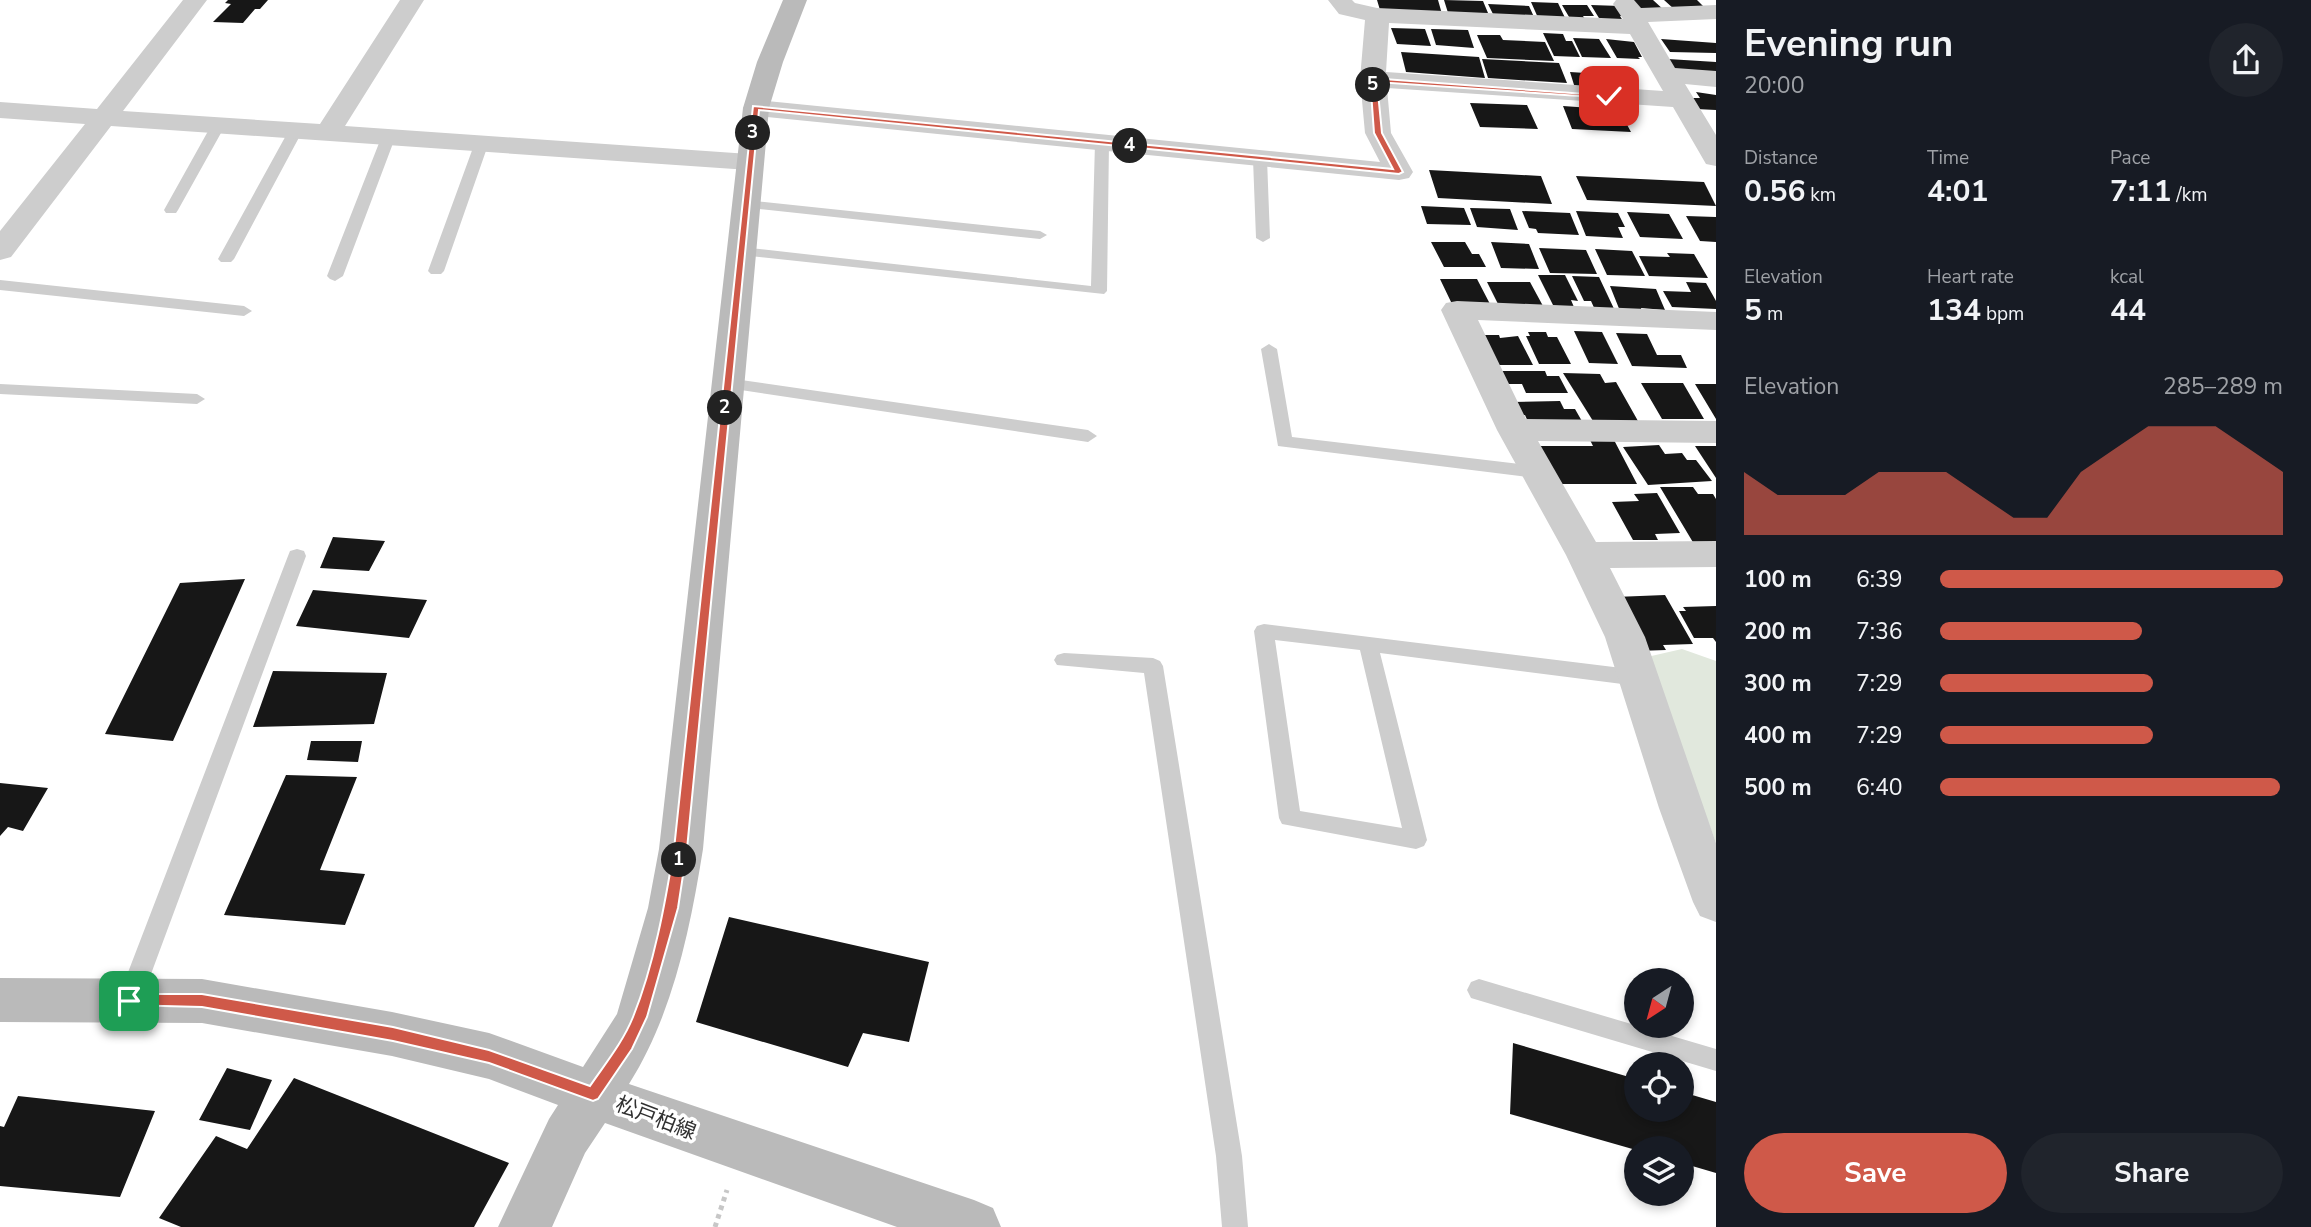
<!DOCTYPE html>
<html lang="en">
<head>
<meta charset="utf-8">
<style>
  :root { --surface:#171b24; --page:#20242c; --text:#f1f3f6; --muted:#9ea1a6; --accent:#cf5949 }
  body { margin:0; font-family:"Nunito Sans","Noto Sans JP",sans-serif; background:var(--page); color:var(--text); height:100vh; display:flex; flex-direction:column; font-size:26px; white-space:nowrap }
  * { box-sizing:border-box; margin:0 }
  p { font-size:23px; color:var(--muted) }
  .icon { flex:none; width:38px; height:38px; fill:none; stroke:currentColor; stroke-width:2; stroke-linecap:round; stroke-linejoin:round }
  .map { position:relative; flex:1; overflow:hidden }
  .drawer { display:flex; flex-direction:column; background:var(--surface); width:595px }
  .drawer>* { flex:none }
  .needle { width:46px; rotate:216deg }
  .fabs { position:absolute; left:1624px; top:968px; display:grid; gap:14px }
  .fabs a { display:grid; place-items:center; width:70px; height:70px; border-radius:50%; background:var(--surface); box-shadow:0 4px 10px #0003; font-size:35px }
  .pin { position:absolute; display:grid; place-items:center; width:60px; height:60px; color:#fff; margin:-30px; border-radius:14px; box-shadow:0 4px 10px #0006 }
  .km { position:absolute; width:35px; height:35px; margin:-18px; border-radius:50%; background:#222; color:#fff; font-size:19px; line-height:35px; text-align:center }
  .round { display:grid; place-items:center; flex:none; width:74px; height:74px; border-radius:37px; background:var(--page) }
  .head { display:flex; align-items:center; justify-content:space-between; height:119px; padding:0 28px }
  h1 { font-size:38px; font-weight:700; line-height:52px }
  .figures { display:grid; grid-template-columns:repeat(3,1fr); gap:10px; height:119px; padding:7px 28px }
  .figures div { display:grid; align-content:center }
  .figures b { font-size:30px; font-weight:700 }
  .figures small { font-size:19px; font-weight:400 }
  .figures p { font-size:19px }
  .chart { height:196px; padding:14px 28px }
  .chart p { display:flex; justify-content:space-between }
  .chart svg { width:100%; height:126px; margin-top:7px; fill:var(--accent); opacity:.7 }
  .primary-button { display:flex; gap:14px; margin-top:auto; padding:14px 28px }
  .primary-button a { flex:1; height:80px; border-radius:42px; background:var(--accent); color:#fff; font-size:28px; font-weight:700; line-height:80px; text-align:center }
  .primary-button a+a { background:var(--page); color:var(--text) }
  ul { padding:0 28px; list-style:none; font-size:23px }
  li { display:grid; grid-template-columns:112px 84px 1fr; align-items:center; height:52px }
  li i { height:18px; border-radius:9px; background:var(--accent) }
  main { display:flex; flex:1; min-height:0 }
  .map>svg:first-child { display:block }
  .green { fill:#e1e8dd }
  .building { fill:#171717 }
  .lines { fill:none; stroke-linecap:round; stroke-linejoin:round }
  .path { stroke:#c7c7c7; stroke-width:5; stroke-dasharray:4.5 4.5; stroke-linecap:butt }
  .lane { fill:#cdcdcd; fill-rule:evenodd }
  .street { fill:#cdcdcd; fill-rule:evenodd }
  .secondary { fill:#bababa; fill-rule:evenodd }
  .route { fill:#cf5949; stroke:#fff; stroke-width:2 }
  .labels { text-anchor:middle; stroke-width:7; stroke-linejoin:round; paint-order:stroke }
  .near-street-label { font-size:21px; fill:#303030; stroke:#fff }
</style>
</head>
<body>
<main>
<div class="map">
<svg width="1716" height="1227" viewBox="0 0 1716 1227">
  <rect width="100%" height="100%" fill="#fff"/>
  <path class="green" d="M1682 649 1716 661V843L1647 657Z"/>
  <path class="building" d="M228 0H268L260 9H255L243 23 213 22 231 4 225 3Z
    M1377 0H1438L1442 14 1380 10Z
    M1444 0 1483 1 1488 13 1449 16Z
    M1625 0H1653L1665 11 1638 12Z
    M1664 0H1697L1705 8 1674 9Z
    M1531 2 1558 3 1567 22 1539 20Z
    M1488 4 1529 6 1534 17 1493 14Z
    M1562 5H1587L1594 16H1583L1587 22H1572Z
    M1591 5 1620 6 1626 16H1620L1625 24 1602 23Z
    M1391 28 1425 29 1431 46 1397 44Z
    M1431 29 1468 30 1474 48 1436 45Z
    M1543 33 1563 34 1566 41H1572L1580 57 1554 56Z
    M1477 35H1500L1503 40 1545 42 1554 61 1487 58Z
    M1573 38 1599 39 1611 58 1582 57Z
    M1606 39 1634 42 1642 57H1638L1640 59 1617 58Z
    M1661 39 1716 43V53L1670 52Z
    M1401 52 1479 57 1485 78 1406 72Z
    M1482 59 1559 63 1567 83 1488 78Z
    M1668 59 1716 62V75L1674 72Z
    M1570 72 1632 76 1638 91 1575 88Z
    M1696 92 1716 95V110L1696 109 1691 98H1700Z
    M1470 103 1527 105 1538 129 1480 127Z
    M1563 106 1619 110 1631 132 1572 129Z
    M1429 170 1541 176 1552 204 1438 198Z
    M1576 176 1704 182 1716 206 1587 200Z
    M1421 206 1464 208 1471 225 1427 224Z
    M1470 208 1510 209 1518 230 1477 227Z
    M1522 211 1570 213 1579 235 1538 233 1536 229 1529 228Z
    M1576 211 1618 213 1625 227H1618L1623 238 1586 236Z
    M1627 212 1669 214 1683 239 1640 237Z
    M1686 216 1716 217V242L1700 241Z
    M1431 242H1465L1472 254H1479L1486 267H1444Z
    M1491 242 1529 244 1539 269 1501 268Z
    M1539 248 1586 250 1597 274 1550 273Z
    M1595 249 1632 251 1645 276 1607 275Z
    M1667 253 1694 254 1708 278 1649 276 1639 256 1670 257Z
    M1538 275H1565L1578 301 1571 300 1576 312 1556 311Z
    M1572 276 1599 277 1616 313 1596 312 1591 301H1584Z
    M1440 279H1477L1490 304H1452Z
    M1487 282H1530L1543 306H1499Z
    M1686 282 1706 283 1716 301V309L1672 307 1663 291 1691 292Z
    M1610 286 1656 289 1665 310 1641 308 1642 312 1620 311Z
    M1574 331 1602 332 1618 364 1589 363Z
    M1528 332H1546L1548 337H1557L1571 364H1539L1526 336H1530Z
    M1616 333 1647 334 1657 355H1681L1687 368 1632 366Z
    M1477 335H1499L1500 338 1518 336 1533 365H1490Z
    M1498 371H1545L1547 376H1559L1568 393H1526L1522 384H1504Z
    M1563 373 1600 374 1605 383 1616 382 1638 421H1593Z
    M1641 383H1683L1704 419H1662Z
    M1695 384H1716V419Z
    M1560 401 1564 409H1575L1583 423 1529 424 1525 415 1518 416 1512 402Z
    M1590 440H1614L1637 484H1553L1535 446H1593Z
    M1659 445 1665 454 1682 453 1687 460H1696L1712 481 1648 485 1623 447Z
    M1695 446H1716V478Z
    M1660 487H1693L1698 494H1713L1716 499V543L1694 544Z
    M1657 493 1680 533 1655 534 1658 540H1633L1612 502 1639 501 1634 494Z
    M333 537 385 541 369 571 320 568Z
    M245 579 173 741 105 734 180 583Z
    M313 590 427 600 409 638 296 626Z
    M1665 595 1693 644 1663 645 1666 650 1637 651 1615 597Z
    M1716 606V642L1713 638H1694L1679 611H1686L1683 607Z
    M273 671 387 673 374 724 253 727Z
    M311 741H362L358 762 307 760Z
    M286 775 357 777 320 870 365 874 345 925 224 915Z
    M0 783 48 788 23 831 8 827 0 836Z
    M729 917 929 962 909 1042 863 1033 848 1067 696 1022Z
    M1513 1043 1636 1079V1110H1682V1092L1716 1102V1173L1682 1163V1148H1636V1150L1510 1114Z
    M227 1068 272 1080 250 1130 199 1120Z
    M294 1078 509 1163 474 1227H181L159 1218 216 1136 247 1149Z
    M18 1096 155 1111 120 1197 0 1186V1126L4 1127Z"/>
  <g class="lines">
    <path class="path" d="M715 1227 727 1190"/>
    <path class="lane" d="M219 120 226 124 178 210 176 213H166L164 210 212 124Z
      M296 126 303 130 234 259 231 262H221L218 259 289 130Z
      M388 134 395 138 343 276 335 281 330 279 327 276 381 138Z
      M1102 139 1109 143 1107 291 1104 294 741 255 734 251 741 247 1091 286 1095 143Z
      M481 141 488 145 444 271 441 274H431L428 271 474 145Z
      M1260 155 1267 159 1270 238 1263 242 1256 238 1253 159Z
      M745 200 1040 231 1047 235 1040 239 740 207 738 204 740 201Z
      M0 280 244 306 252 311 244 316 0 290Z
      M1269 344 1277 349 1292 437 1537 466 1546 472 1537 478 1278 446 1261 349Z
      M727 378 1088 430 1097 436 1088 442 721 387 719 383Z
      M0 384 197 394 205 399 197 404 0 394Z
      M297 549 304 551 306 556 141 1001 137 1009 129 1012 121 1009 117 1001 288 556 290 551Z
      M1264 624 1638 670 1645 673 1648 678 1645 683 1638 686 1380 653 1427 840 1424 846 1416 849 1282 824 1279 818 1254 631 1257 626ZM1275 640 1360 650 1402 828 1300 811Z
      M1064 653 1153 658 1160 661 1163 666 1242 1156 1248 1227H1222L1216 1156 1144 673 1057 665 1054 660 1057 655Z
      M1479 979 1716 1049V1071L1471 998 1467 990 1471 982Z"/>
    <path class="street" d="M183 0H207L123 111 320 124 400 0H424L345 126 749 154 759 156 763 162 759 168 749 170 111 126 11 257 0 260V231L85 124 0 118V102L97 109Z
      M1328 0H1352L1355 3 1377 8 1623 19 1613 4 1616 0H1634L1641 8 1716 5V19L1648 22 1675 68 1716 71V87L1685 84 1716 135V166L1706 164 1673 107 1387 88 1391 133 1413 172 1409 178 1399 180 756 116 747 114 743 108 747 102 756 100 1380 162 1365 133 1360 79 1365 20 1339 14ZM1389 23 1630 34 1663 91 1386 72Z
      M1457 301 1716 312V330L1478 320 1526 419 1716 421V443L1538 441 1596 542 1716 541V567L1610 568 1645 637 1716 843V922L1700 916 1693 902 1659 808 1605 637 1566 555 1497 430 1441 310 1446 303Z"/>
    <path class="secondary" d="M783 0H807L783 62 769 108 703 849C690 930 673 1014 629 1084L974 1200 993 1208 1001 1227H897L605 1123 585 1153 552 1227H498L549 1119 558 1105 489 1079 392 1056 202 1023 0 1022V978L202 979 392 1012 489 1033 583 1067 617 1014 648 908 659 849 743 108 757 62Z"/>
  </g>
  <path class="route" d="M1370 78 1613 96 1609 98 1377 82 1382 133 1403 172 1399 174 759 110 687 849 678 908 647 1017 632 1049 598 1099 593 1101 489 1063 393 1041 202 1007 124 1005 122 1001 129 994H202L393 1027 489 1050 590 1086C605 1064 623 1042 633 1017 654 965 665 904 674 849L753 106 1393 169 1374 133Z"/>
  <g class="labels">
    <g class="near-street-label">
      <text transform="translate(656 1118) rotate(21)" y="7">松戸柏線</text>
    </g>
  </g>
</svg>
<div class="fabs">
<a><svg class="needle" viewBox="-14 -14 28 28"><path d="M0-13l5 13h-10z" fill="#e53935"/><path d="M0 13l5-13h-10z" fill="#9ea1a6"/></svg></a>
<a><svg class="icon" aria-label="locate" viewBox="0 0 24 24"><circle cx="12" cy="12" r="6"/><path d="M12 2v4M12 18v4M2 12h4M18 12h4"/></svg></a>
<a><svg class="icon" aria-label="layers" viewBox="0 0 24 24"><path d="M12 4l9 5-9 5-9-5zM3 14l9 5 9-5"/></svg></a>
</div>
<div class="pin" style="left:129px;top:1001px;background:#1e9e55"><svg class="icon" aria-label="arrive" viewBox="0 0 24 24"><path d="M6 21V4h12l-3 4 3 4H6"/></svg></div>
<div class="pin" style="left:1609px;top:96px;background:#d93025"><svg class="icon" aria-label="check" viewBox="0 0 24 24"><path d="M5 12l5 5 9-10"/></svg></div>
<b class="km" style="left:679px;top:860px">1</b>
<b class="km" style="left:725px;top:408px">2</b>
<b class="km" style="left:753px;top:133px">3</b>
<b class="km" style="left:1130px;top:146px">4</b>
<b class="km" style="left:1373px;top:85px">5</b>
</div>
<section class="drawer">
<div class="head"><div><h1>Evening run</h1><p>20:00</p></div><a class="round"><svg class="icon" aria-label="share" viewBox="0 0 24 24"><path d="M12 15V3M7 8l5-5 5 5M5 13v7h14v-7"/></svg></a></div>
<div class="figures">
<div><p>Distance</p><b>0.56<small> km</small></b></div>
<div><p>Time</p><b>4:01</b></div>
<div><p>Pace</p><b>7:11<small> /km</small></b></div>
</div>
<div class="figures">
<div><p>Elevation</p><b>5<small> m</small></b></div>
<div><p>Heart rate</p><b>134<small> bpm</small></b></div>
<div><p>kcal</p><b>44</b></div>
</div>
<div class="chart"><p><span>Elevation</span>285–289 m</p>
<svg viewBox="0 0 160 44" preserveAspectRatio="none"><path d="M0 44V22L10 30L20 30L30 30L40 22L50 22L60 22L70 30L80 38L90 38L100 22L110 14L120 6L130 6L140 6L150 14L160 22V44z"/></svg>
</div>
<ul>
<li><b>100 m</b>6:39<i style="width:100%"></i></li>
<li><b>200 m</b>7:36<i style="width:59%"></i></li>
<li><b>300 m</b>7:29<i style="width:62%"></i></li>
<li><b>400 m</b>7:29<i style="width:62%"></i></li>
<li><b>500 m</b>6:40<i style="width:99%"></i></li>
</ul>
<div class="primary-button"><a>Save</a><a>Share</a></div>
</section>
</main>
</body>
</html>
